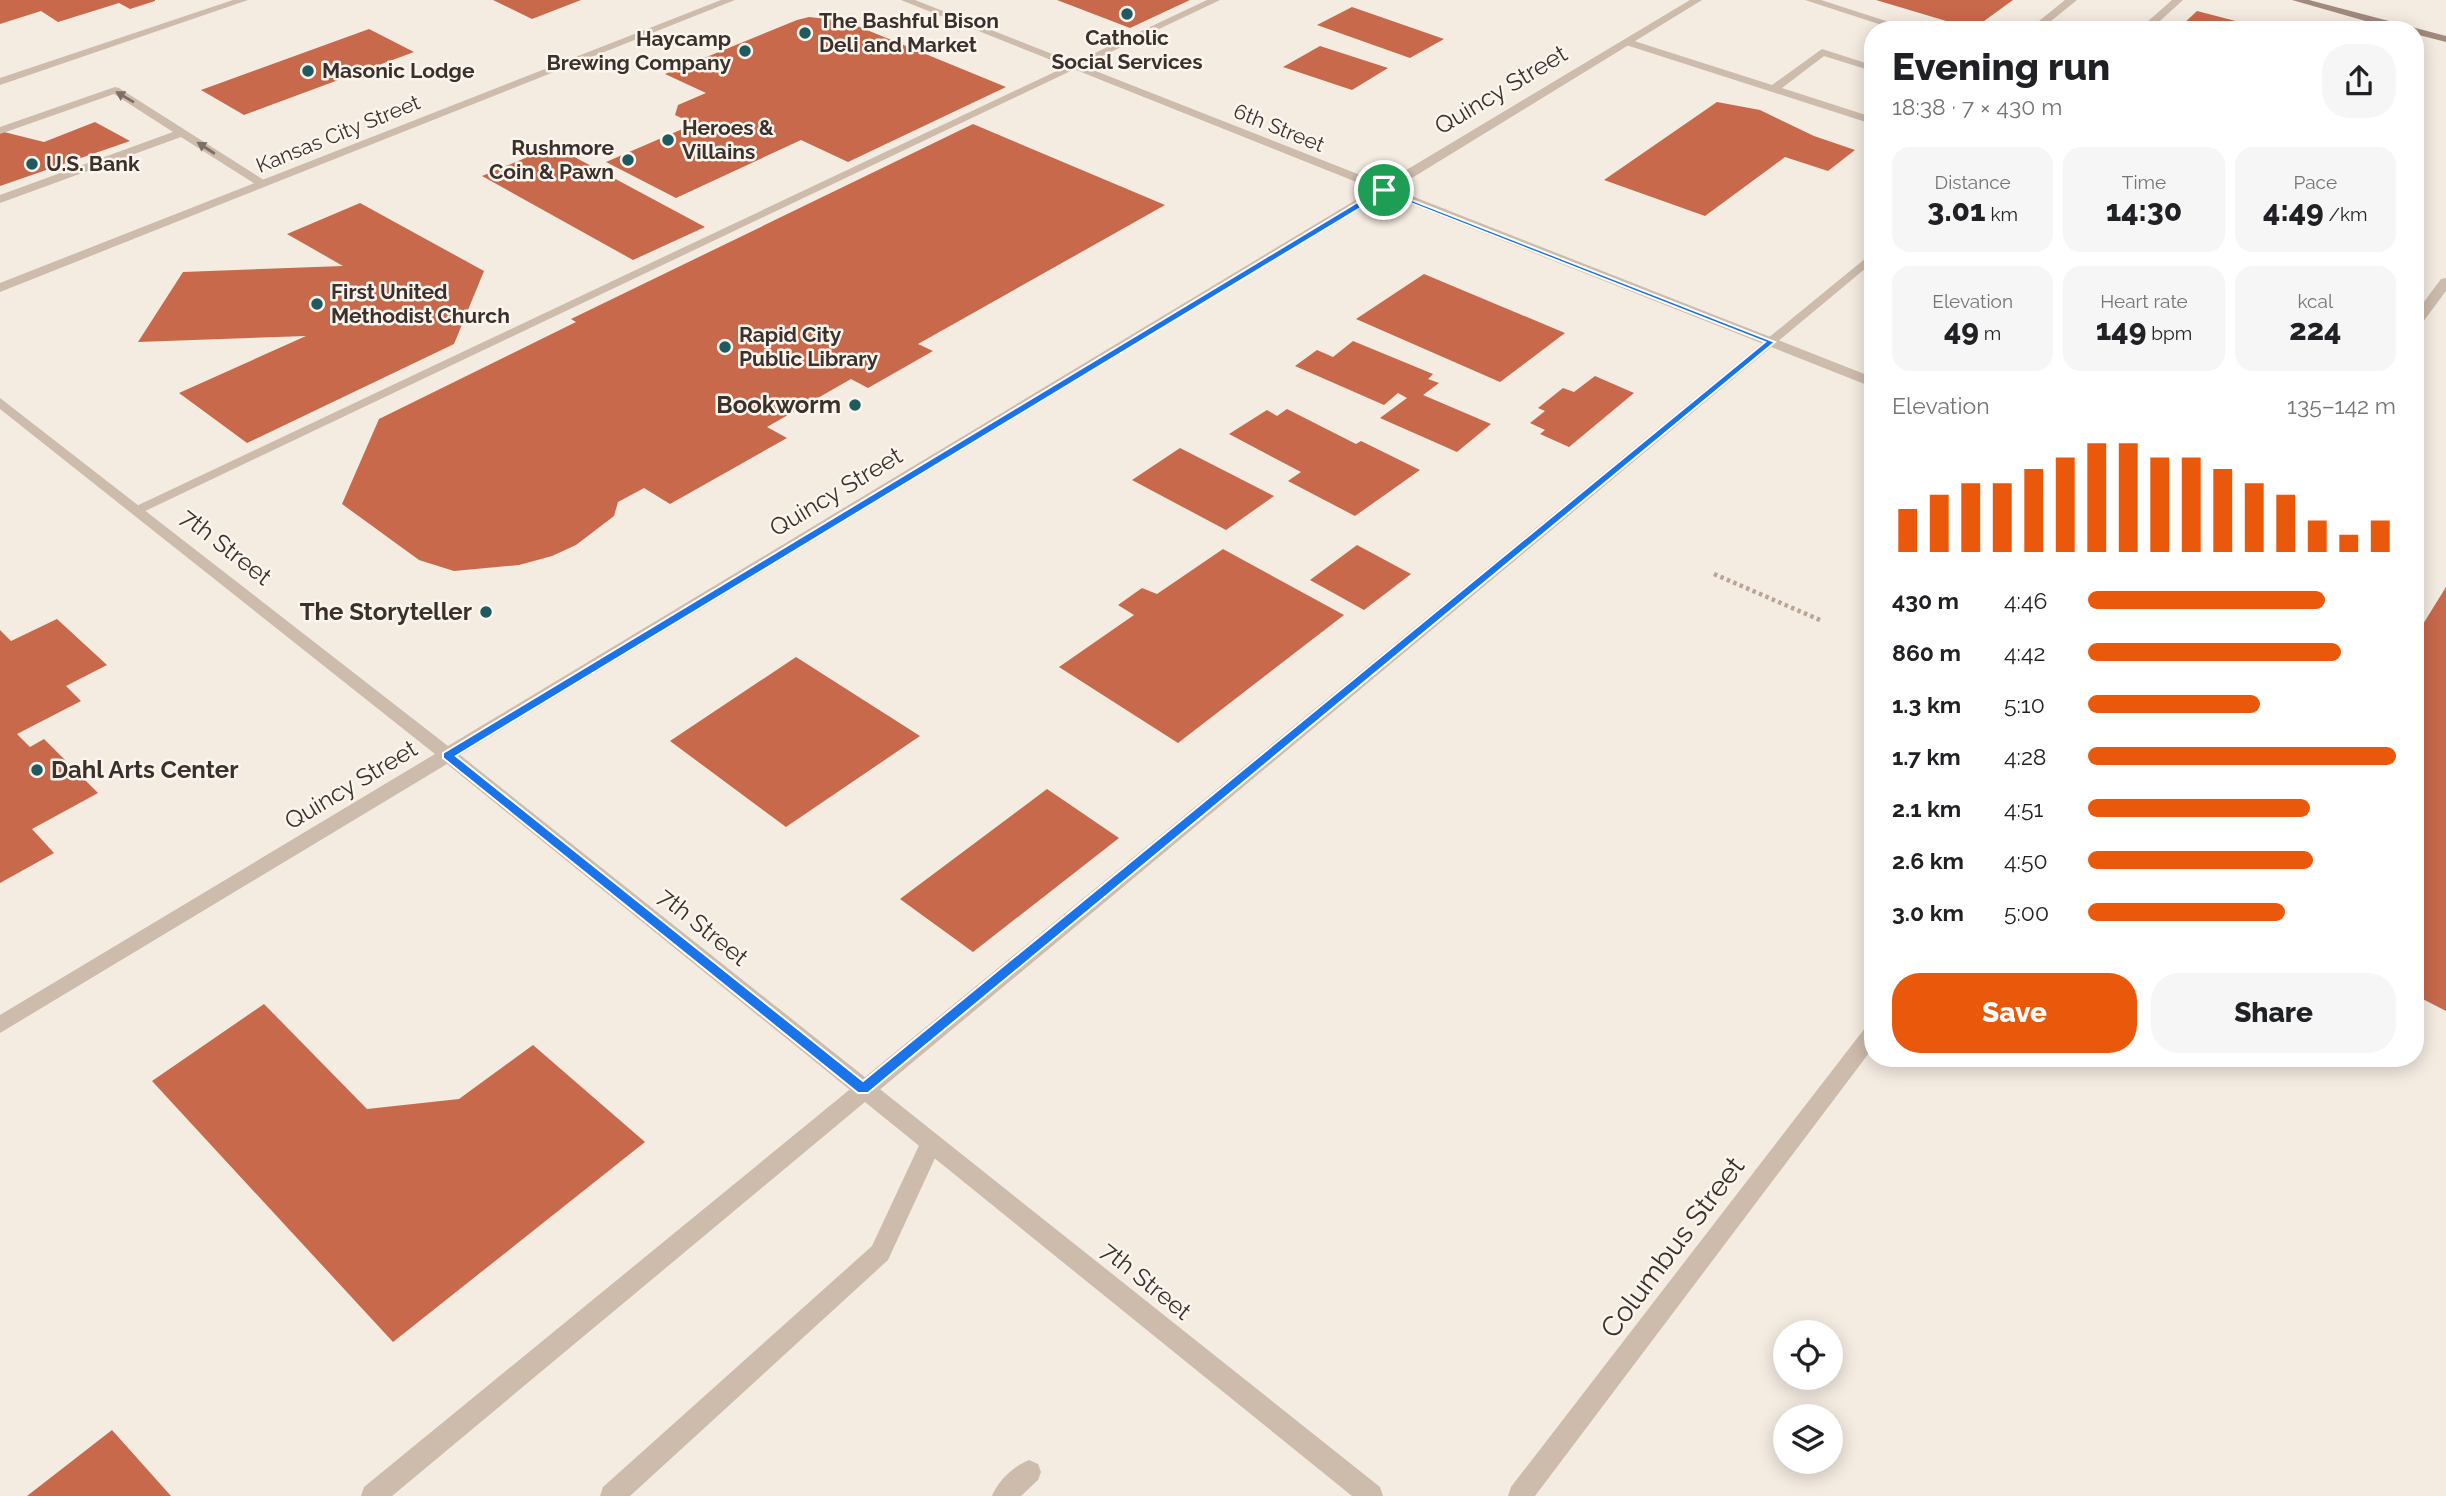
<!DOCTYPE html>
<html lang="en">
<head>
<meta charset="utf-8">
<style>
  :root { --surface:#fff; --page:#f6f6f6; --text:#202124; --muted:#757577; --accent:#ea580c }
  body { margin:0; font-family:Raleway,sans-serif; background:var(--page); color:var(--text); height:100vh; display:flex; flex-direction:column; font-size:26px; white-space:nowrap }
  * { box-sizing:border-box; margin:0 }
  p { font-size:23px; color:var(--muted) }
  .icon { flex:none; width:38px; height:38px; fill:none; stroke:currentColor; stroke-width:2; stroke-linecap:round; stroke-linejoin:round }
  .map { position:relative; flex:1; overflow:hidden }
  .sheet { position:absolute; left:1864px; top:21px; width:560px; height:1046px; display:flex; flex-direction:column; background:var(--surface); border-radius:28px; box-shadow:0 4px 18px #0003 }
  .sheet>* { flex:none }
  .tools { position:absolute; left:1773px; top:1320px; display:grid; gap:14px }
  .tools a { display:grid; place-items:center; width:70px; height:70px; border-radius:50%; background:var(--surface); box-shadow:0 4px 18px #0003; font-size:35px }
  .pin { position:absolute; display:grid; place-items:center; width:60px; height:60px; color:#fff; margin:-30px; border:4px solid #fff; border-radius:50%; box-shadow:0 2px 7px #0007 }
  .round { display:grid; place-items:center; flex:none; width:74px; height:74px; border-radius:28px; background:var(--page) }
  .headline { display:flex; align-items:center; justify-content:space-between; height:119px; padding:0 28px }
  h1 { font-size:38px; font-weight:800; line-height:52px }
  .stats { display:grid; grid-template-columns:repeat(3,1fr); gap:10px; height:119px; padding:7px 28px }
  .stats div { display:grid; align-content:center; border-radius:18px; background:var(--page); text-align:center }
  .stats b { font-size:30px; font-weight:800 }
  .stats small { font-size:19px; font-weight:400 }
  .stats p { font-size:19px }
  .chart { height:196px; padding:14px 28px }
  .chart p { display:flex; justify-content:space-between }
  .chart svg { width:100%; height:126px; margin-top:7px; stroke:var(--accent); stroke-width:6 }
  .cta { display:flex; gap:14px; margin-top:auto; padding:14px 28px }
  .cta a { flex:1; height:80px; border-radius:28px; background:var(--accent); color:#fff; font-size:28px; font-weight:800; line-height:80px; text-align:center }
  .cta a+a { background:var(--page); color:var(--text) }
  ul { padding:0 28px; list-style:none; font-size:23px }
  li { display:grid; grid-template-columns:112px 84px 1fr; align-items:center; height:52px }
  li i { height:18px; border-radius:9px; background:var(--accent) }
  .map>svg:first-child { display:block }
  .building { fill:#c8694b }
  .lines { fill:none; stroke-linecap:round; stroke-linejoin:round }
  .path { stroke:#b9a596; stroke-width:4.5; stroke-dasharray:3.5 3.5; stroke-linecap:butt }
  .service { fill:#cdbbac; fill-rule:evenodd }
  .minor { fill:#cdbbac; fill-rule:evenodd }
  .secondary { fill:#a18a7d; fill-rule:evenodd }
  .oneway { fill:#7d6f65 }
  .route { fill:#1a73e8; stroke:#fff; stroke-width:2; fill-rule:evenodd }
  .poi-dot { fill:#1f5a5e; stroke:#fbf5ee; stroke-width:2.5 }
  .labels { text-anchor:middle; stroke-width:5; stroke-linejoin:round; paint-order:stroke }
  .far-poi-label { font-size:21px; font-weight:bold; fill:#3b302b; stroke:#fbf5ee; text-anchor:start }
  .far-street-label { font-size:21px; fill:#3b302b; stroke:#fbf5ee }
  .street-label { font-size:24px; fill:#3b302b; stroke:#fbf5ee }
  .poi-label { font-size:24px; font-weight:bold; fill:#3b302b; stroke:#fbf5ee; text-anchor:end }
  .near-street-label { font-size:28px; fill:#3b302b; stroke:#fbf5ee }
</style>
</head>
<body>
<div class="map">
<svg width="2446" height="1496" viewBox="0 0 2446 1496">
  <rect width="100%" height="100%" fill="#f4ebe1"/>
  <path class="building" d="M0 0H155V1L130 9 119 3 58 22 41 11 0 24Z
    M493 0H581L532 19Z
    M1057 0H1190L1130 28Z
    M1876 0H2013L1973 29Z
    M1352 7 1444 39 1410 58 1317 25Z
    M2197 11 2251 25 2247 30 2180 27Z
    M809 17 845 21 1006 87 848 162 801 140 676 198 606 162 694 124 675 115 678 105 706 93 665 74 797 20Z
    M369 29 414 52 244 115 201 90Z
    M1320 46 1388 68 1352 90 1283 67Z
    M1717 102 1760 110 1814 136 1855 150 1828 171 1785 157 1705 216 1604 180Z
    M95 122 130 141 0 186V131L44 142Z
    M973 124 1165 205 918 344 933 351 868 388 851 379 767 427 787 438 670 504 644 488 618 502 614 516 576 545 552 556 519 565 454 571 419 560 342 504 379 419 576 322 571 319Z
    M554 146 705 227 633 260 482 176Z
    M360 203 484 271 454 344 247 443 179 393 306 336 138 342 183 272 343 266 287 234Z
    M1424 274 1565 333 1500 382 1356 319Z
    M1353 341 1433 374 1428 379 1439 383 1423 395 1491 424 1457 452 1380 418 1407 398 1398 393 1384 405 1295 366 1317 350 1333 357Z
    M1595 376 1634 393 1569 447 1540 434 1545 430 1530 423 1545 411 1538 408 1563 388 1574 392Z
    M1287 409 1356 444 1361 441 1420 470 1355 516 1288 481 1301 472 1229 434 1267 410 1277 416Z
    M1180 448 1274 496 1226 530 1132 480Z
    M1357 545 1411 574 1364 610 1310 580Z
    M1223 549 1344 615 1178 743 1059 667 1134 615 1118 605 1142 588 1157 594Z
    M2446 587V1011L2415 995V637Z
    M57 619 107 665 66 686 81 701 17 734 30 747 44 739 98 793 32 829 54 853 0 883V630L11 641Z
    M796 657 920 736 786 827 670 741Z
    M1047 789 1119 838 973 952 900 899Z
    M264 1004 367 1109 459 1099 533 1045 645 1142 393 1342 152 1081Z
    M112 1430 171 1496H27Z"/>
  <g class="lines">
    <path class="path" d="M1714 574 1820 620"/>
    <path class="service" d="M233 0H248L0 85V78Z
      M1207 0H1220L141 513 136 515 128 510Z
      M1805 0H1821L1914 30H1897Z
      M2065 0H2077L2040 30H2028Z
      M2172 0H2183L2150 30H2138Z
      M1623 40H1631L1772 85 1822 49 1872 65V71L1824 56 1782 88 1872 117V124L1623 44Z
      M115 87 119 88 270 184 260 187 181 137 0 203V195L173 132 114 94 0 134V127Z
      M1872 253V263L392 1496H361L364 1487Z
      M931 1134 939 1137 942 1143 888 1260 630 1496H600L603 1487 872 1246 923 1137Z
      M1029 1460 1038 1464 1041 1472 1038 1480 1021 1496H992C998 1481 1014 1466 1029 1460Z"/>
    <path class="minor" d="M721 0H735L0 292V283Z
      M901 0H915L1383 184 1690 0H1702L1394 189 1872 377V386L1867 385 1385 194 460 755 1380 1487 1383 1496H1352L447 764 0 1033V1015L435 754 0 409V398L448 746 1374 189Z
      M2446 278V291L2420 326 2415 327V314L2441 279Z
      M1872 1026V1049L1535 1496H1508L1511 1487 1865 1028Z"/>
    <path class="secondary" d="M2292 0H2309L2446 36V42L2415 34V30H2397Z"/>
  </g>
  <defs><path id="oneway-solid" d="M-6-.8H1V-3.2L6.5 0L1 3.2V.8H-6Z" transform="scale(1.75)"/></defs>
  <g class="oneway">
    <use href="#oneway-solid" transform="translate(125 97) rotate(-149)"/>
    <use href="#oneway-solid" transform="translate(206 148) rotate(-147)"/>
  </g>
  <path class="route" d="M1381 188 1775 342 868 1093H858L443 758V753ZM1385 193 1765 342 863 1081 456 756Z"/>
  <g class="poi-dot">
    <circle cx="1127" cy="14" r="7"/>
    <circle cx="805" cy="33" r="7"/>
    <circle cx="745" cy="51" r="7"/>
    <circle cx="308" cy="71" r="7"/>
    <circle cx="668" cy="140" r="7"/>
    <circle cx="628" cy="160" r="7"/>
    <circle cx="32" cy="164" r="7"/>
    <circle cx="317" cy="304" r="7"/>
    <circle cx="725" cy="347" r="7"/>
    <circle cx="855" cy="405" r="7"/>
    <circle cx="486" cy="612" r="7"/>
    <circle cx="37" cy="770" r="7"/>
  </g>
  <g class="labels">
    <g class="far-poi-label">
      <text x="819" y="28">The Bashful Bison<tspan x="819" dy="24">Deli and Market</tspan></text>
      <text x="1127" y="45" text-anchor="middle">Catholic<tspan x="1127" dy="24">Social Services</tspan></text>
      <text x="731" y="46" text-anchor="end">Haycamp<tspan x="731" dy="24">Brewing Company</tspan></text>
      <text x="322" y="78">Masonic Lodge</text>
      <text x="682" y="135">Heroes &amp;<tspan x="682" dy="24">Villains</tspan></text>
      <text x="614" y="155" text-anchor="end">Rushmore<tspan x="614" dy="24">Coin &amp; Pawn</tspan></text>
      <text x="46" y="171">U.S. Bank</text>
      <text x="331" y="299">First United<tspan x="331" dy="24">Methodist Church</tspan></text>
      <text x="739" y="342">Rapid City<tspan x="739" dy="24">Public Library</tspan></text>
    </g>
    <g class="far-street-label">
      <text transform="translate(1279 128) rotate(22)" y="7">6th Street</text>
      <text transform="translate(338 134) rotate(-22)" y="7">Kansas City Street</text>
    </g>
    <g class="street-label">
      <text transform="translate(1501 90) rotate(-31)" y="8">Quincy Street</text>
      <text transform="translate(836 492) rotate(-31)" y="8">Quincy Street</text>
      <text transform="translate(226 547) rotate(38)" y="8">7th Street</text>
      <text transform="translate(351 785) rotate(-31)" y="8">Quincy Street</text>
      <text transform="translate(703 927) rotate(39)" y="8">7th Street</text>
      <text transform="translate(1146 1281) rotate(39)" y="8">7th Street</text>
    </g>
    <g class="poi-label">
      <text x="841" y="413">Bookworm</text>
      <text x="472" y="620">The Storyteller</text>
      <text x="51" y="778" text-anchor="start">Dahl Arts Center</text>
    </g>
    <g class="near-street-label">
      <text transform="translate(1672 1247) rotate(-53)" y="10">Columbus Street</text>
    </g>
  </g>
</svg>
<div class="tools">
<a><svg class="icon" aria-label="locate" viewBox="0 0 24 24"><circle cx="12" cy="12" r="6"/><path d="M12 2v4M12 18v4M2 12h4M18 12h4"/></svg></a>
<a><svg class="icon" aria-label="layers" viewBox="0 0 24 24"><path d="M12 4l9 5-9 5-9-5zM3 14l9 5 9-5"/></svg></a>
</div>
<div class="pin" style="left:1384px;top:190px;background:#1e9e55"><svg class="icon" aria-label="arrive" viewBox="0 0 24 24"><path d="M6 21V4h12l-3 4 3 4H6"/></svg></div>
<section class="sheet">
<div class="headline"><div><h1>Evening run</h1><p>18:38 · 7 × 430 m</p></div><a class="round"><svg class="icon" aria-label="share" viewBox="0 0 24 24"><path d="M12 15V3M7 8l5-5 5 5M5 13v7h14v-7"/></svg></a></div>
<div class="stats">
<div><p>Distance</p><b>3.01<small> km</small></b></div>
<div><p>Time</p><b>14:30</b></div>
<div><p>Pace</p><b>4:49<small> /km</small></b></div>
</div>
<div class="stats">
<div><p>Elevation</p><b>49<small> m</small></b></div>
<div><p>Heart rate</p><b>149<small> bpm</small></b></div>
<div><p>kcal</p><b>224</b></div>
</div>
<div class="chart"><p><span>Elevation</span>135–142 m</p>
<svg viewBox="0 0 160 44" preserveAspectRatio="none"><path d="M5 44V29M15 44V24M25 44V20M35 44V20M45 44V15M55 44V11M65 44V6M75 44V6M85 44V11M95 44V11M105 44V15M115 44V20M125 44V24M135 44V33M145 44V38M155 44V33"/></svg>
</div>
<ul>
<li><b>430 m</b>4:46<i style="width:77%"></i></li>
<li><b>860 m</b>4:42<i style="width:82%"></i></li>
<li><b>1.3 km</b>5:10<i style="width:56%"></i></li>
<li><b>1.7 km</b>4:28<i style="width:100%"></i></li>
<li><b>2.1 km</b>4:51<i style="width:72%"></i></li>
<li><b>2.6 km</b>4:50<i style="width:73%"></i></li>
<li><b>3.0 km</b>5:00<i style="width:64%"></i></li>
</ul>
<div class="cta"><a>Save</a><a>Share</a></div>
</section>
</div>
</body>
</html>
